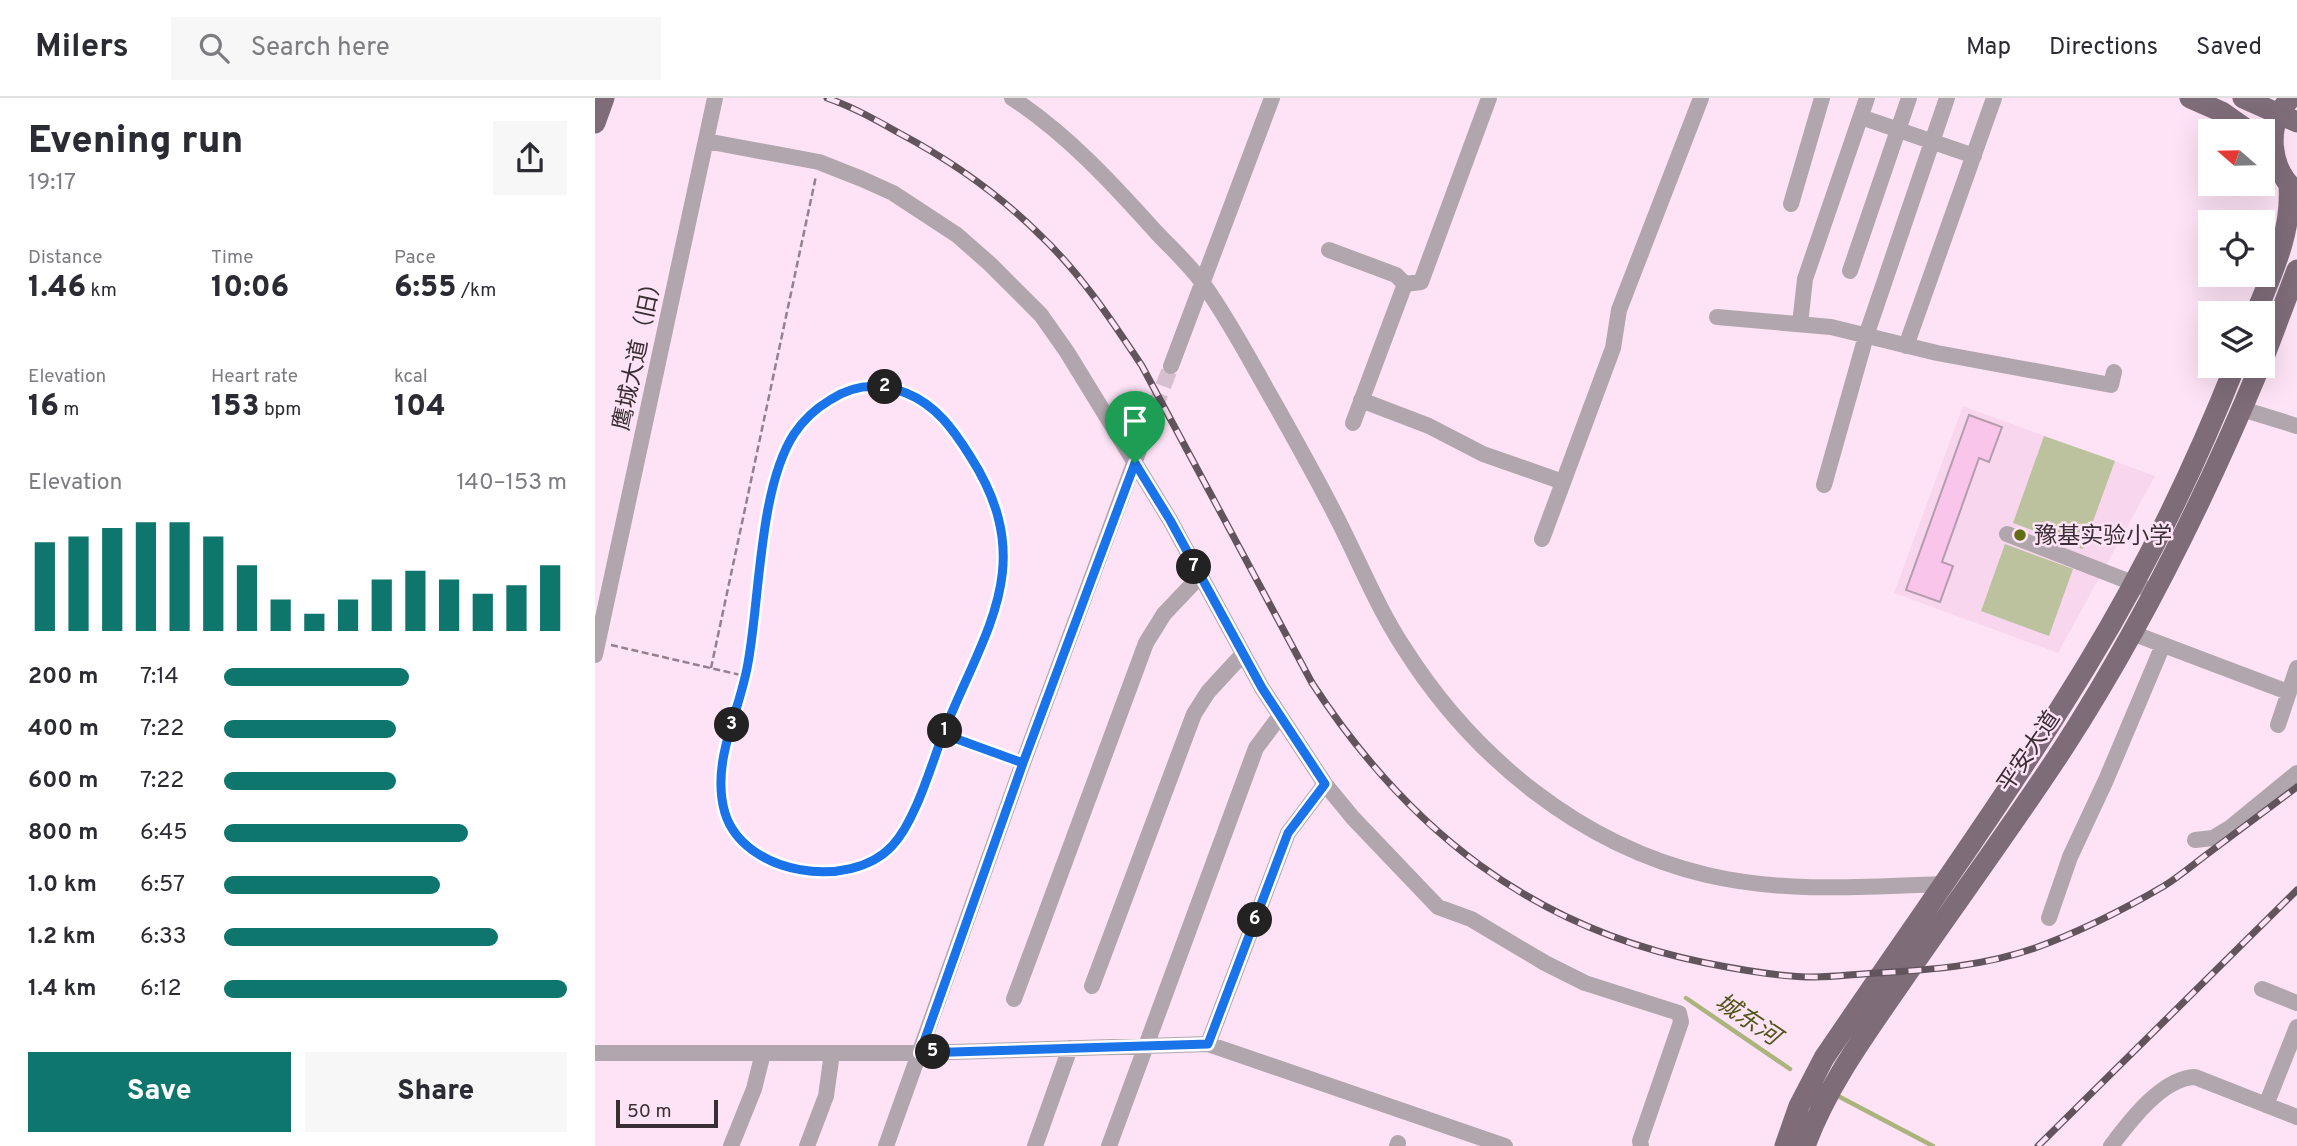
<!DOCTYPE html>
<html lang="en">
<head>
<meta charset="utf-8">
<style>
  :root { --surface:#fff; --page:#f7f7f7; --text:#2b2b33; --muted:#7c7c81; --line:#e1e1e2; --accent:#0f766e }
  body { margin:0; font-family:Overpass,"Noto Sans SC",sans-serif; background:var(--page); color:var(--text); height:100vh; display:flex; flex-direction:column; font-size:26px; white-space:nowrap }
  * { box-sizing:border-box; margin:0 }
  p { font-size:23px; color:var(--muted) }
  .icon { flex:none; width:38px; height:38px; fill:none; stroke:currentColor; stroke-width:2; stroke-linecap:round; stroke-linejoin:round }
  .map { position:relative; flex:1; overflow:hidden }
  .side { display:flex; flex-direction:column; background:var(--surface); width:595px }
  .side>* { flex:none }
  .needle { width:46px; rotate:290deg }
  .tools { position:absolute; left:1603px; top:21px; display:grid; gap:14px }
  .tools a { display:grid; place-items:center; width:77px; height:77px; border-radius:0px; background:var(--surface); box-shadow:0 7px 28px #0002; font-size:35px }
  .scale { position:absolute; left:21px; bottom:18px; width:102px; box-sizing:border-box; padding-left:7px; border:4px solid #382e34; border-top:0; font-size:19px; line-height:24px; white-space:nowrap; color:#382e34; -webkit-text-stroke:5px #fde3f5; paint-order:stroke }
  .pin { position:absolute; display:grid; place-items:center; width:60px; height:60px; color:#fff; margin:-72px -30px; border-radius:50% 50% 50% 0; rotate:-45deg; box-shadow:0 0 7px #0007 }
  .pin .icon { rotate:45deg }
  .km { position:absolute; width:35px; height:35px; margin:-18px; border-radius:50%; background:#222; color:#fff; font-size:19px; line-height:35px; text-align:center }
  .round { display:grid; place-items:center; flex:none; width:74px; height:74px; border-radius:0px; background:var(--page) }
  .headline { display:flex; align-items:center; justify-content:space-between; height:119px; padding:0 28px }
  h1 { font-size:38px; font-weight:800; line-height:52px }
  .stats { display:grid; grid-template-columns:repeat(3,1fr); gap:10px; height:119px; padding:7px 28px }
  .stats div { display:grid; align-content:center }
  .stats b { font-size:30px; font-weight:800 }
  .stats small { font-size:19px; font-weight:400 }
  .stats p { font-size:19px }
  .chart { height:196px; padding:14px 28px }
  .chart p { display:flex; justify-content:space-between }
  .chart svg { width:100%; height:126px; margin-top:7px; stroke:var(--accent); stroke-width:6 }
  .action { display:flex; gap:14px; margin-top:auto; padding:14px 28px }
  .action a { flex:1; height:80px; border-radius:0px; background:var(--accent); color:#fff; font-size:28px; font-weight:800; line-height:80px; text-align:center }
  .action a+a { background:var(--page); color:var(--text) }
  ul { padding:0 28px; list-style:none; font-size:23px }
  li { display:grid; grid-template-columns:112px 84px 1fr; align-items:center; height:52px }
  li i { height:18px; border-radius:9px; background:var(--accent) }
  header { display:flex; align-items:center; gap:42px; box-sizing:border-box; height:98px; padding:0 35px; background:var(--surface); border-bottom:2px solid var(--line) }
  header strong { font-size:33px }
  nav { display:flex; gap:38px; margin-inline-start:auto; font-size:24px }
  .search { width:490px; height:63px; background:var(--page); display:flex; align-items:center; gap:18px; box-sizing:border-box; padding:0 24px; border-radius:0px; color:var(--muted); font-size:26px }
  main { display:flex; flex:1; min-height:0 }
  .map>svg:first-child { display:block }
  .built { fill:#f8d7ee }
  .green { fill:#bbc29d }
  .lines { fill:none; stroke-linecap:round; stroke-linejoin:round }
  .stream { stroke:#abb47c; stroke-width:4.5 }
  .building { fill:#fac5ea; stroke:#b49cac; stroke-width:2 }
  .minor-tunnel { stroke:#d6bfce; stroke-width:16; stroke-dasharray:16 8; stroke-linecap:butt }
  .path { stroke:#93818d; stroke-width:2.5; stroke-dasharray:7 3.5; stroke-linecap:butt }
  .minor { stroke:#b1a6ad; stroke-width:16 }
  .major { stroke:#7f6c79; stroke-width:21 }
  .rail-casing { stroke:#61545d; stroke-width:7 }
  .rail { stroke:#fde3f5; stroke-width:4.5; stroke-dasharray:13; stroke-linecap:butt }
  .route-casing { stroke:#fff; stroke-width:14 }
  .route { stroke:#1a73e8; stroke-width:9 }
  .poi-dot { fill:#626c12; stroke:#fde3f5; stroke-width:2.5 }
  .labels { text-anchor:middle; stroke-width:5; stroke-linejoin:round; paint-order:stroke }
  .street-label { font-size:23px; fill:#382e34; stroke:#fde3f5 }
  .poi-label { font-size:23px; fill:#382e34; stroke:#fde3f5; text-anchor:start }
  .water-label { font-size:24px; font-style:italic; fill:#4e5516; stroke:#fde3f5 }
</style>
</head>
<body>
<header>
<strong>Milers</strong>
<div class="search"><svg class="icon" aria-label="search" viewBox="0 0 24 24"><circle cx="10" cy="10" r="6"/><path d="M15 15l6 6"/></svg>Search here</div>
<nav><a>Map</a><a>Directions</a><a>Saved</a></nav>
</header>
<main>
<section class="side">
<div class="headline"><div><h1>Evening run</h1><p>19:17</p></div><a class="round"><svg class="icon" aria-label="share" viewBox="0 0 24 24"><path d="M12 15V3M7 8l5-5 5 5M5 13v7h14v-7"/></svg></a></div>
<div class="stats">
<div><p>Distance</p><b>1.46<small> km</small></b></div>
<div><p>Time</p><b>10:06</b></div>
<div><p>Pace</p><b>6:55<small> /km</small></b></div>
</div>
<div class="stats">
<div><p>Elevation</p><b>16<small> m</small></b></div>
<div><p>Heart rate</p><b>153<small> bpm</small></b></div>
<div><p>kcal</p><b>104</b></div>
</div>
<div class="chart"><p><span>Elevation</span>140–153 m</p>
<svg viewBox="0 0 160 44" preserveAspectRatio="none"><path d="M5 44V13M15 44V11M25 44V8M35 44V6M45 44V6M55 44V11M65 44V21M75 44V33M85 44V38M95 44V33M105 44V26M115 44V23M125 44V26M135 44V31M145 44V28M155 44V21"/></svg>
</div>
<ul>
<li><b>200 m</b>7:14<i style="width:54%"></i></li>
<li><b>400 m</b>7:22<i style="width:50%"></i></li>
<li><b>600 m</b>7:22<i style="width:50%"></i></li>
<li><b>800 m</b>6:45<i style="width:71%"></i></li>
<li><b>1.0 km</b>6:57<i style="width:63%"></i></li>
<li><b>1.2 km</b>6:33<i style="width:80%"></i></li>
<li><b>1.4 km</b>6:12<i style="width:100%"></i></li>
</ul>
<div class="action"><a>Save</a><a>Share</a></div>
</section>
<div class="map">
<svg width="1702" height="1048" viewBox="0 0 1702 1048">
  <rect width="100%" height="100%" fill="#fde3f5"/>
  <path class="built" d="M1368 308 1560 378 1463 555 1299 495Z"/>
  <path class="green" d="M1449 338 1520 363 1488 451 1418 425Z
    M1410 446 1478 471 1454 538 1386 513Z"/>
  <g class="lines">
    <path class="stream" d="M1091 900 1195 971
      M1243 998 1338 1048"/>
  </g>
  <path class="building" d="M1374 317 1407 329 1394 364 1384 360 1347 464 1358 468 1345 504 1311 492Z"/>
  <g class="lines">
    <path class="minor-tunnel" d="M551 333 576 268"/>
    <path class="path" d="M267 288C292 287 316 293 337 309 367 331 402 401 408 438 412 465 408 491 399 517L311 730C300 745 290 758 273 766 229 788 149 767 131 718 126 704 124 686 126 671 131 634 148 600 154 563 166 490 162 408 197 340 210 314 239 295 267 288Z
      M16 547 150 578
      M116 570 221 78
      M348 636 414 660"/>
    <path class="minor" d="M417 0C472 36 517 85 561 134 577 151 596 168 609 187 631 218 649 251 667 283 694 331 721 378 746 428 766 468 784 512 809 550 878 659 985 747 1112 777 1188 795 1269 789 1348 786
      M1266 19 1379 58
      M111 43 224 64 267 81 298 95 362 137 395 166 446 217 472 254 575 422 667 590 730 686 758 720 843 809 876 821 950 865 990 885 1084 915 1086 924 1045 1043 1046 1048
      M1196 106 1227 0
      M734 152 801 177 810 186 826 184 894 0
      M1255 173 1314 0
      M1122 219 1236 229 1342 255 1516 287 1519 274
      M1205 226 1210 181 1272 0
      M1311 248 1399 0
      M576 268 677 0
      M766 302 834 328 888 356 968 384
      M1647 311 1702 328
      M758 325 810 186
      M1229 387 1271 238 1352 0
      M1412 436 1548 489
      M947 441 1018 250 1024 212 1106 0
      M1537 535 1693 594
      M0 557 120 0
      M1683 627 1702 570
      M1600 742 1618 740 1636 729 1702 675
      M1454 820 1475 759 1511 682 1568 547
      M497 888 599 616 613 594 648 556
      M1667 891 1702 905
      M419 901 551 545 569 516 605 478
      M613 946 693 735 730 686
      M0 955H325L613 946 910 1048
      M1671 1007 1702 929
      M136 1048 159 991 168 955
      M212 1048 231 998 237 955
      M291 1048 428 665 551 333
      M440 1048 475 950
      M514 1048 661 650 685 618
      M802 1048 803 1045
      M1516 1048C1535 1023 1567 980 1600 979L1702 1019"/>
    <path class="major" d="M1595 0 1627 14 1654 33
      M1648 0 1702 24
      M1696 0C1669 26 1674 71 1702 94
      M0 25 9 0
      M1661 215C1678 173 1697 134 1694 87
      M1668 262 1702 172
      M1190 1048 1204 1008 1229 960C1317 830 1410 702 1492 567 1550 472 1599 371 1640 268
      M1210 1048C1233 986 1272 934 1309 880 1362 803 1418 727 1469 649 1547 528 1610 400 1665 268"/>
    <defs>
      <path id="rail" d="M232 0C258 9 281 22 304 35 355 62 405 97 446 138 486 176 517 223 547 268L717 585C813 732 937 830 1111 865 1146 872 1184 879 1219 879 1240 879 1261 876 1282 875 1335 872 1389 868 1440 850 1484 834 1528 812 1569 788 1585 778 1600 765 1615 754 1644 732 1673 711 1702 689
        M1443 1048 1702 792"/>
    </defs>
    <use href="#rail" class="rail-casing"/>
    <use href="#rail" class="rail"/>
  </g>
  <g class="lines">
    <defs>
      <path id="route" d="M540 365 428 665 348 636C389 532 445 467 375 358 358 331 341 307 311 295 284 284 259 286 235 302 220 311 209 321 199 336 164 390 165 500 153 565 145 614 115 664 130 715 149 777 255 793 297 748 320 724 336 668 348 636L428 665 325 955 613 946 693 735 730 686 667 590 575 422 540 365"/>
    </defs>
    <use href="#route" class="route-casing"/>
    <use href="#route" class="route"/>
  </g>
  <circle class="poi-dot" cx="1425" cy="437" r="7"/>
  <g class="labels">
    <g class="street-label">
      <text transform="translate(42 253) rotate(-78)" y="8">鹰城大道（旧）</text>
      <text transform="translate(1433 653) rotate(-56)" y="8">平安大道</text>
    </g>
    <g class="poi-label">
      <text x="1439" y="445">豫基实验小学</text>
    </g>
    <g class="water-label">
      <text transform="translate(1153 921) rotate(34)" y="8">城东河</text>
    </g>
  </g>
</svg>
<div class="tools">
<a><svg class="needle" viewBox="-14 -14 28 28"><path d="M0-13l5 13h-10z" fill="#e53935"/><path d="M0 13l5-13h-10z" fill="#7c7c81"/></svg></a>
<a><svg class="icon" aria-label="locate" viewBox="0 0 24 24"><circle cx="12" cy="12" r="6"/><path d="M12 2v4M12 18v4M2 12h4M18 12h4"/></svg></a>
<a><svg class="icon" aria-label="layers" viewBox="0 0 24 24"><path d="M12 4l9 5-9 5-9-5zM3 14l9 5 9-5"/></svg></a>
</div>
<div class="scale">50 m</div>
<div class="pin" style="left:540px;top:365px;background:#1e9e55"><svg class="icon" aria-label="arrive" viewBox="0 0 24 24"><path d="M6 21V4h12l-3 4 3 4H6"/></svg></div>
<b class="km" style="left:350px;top:633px">1</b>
<b class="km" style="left:290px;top:289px">2</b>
<b class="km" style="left:137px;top:627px">3</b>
<b class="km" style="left:338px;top:954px">5</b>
<b class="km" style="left:660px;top:822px">6</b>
<b class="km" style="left:599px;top:469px">7</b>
</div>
</main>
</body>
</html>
